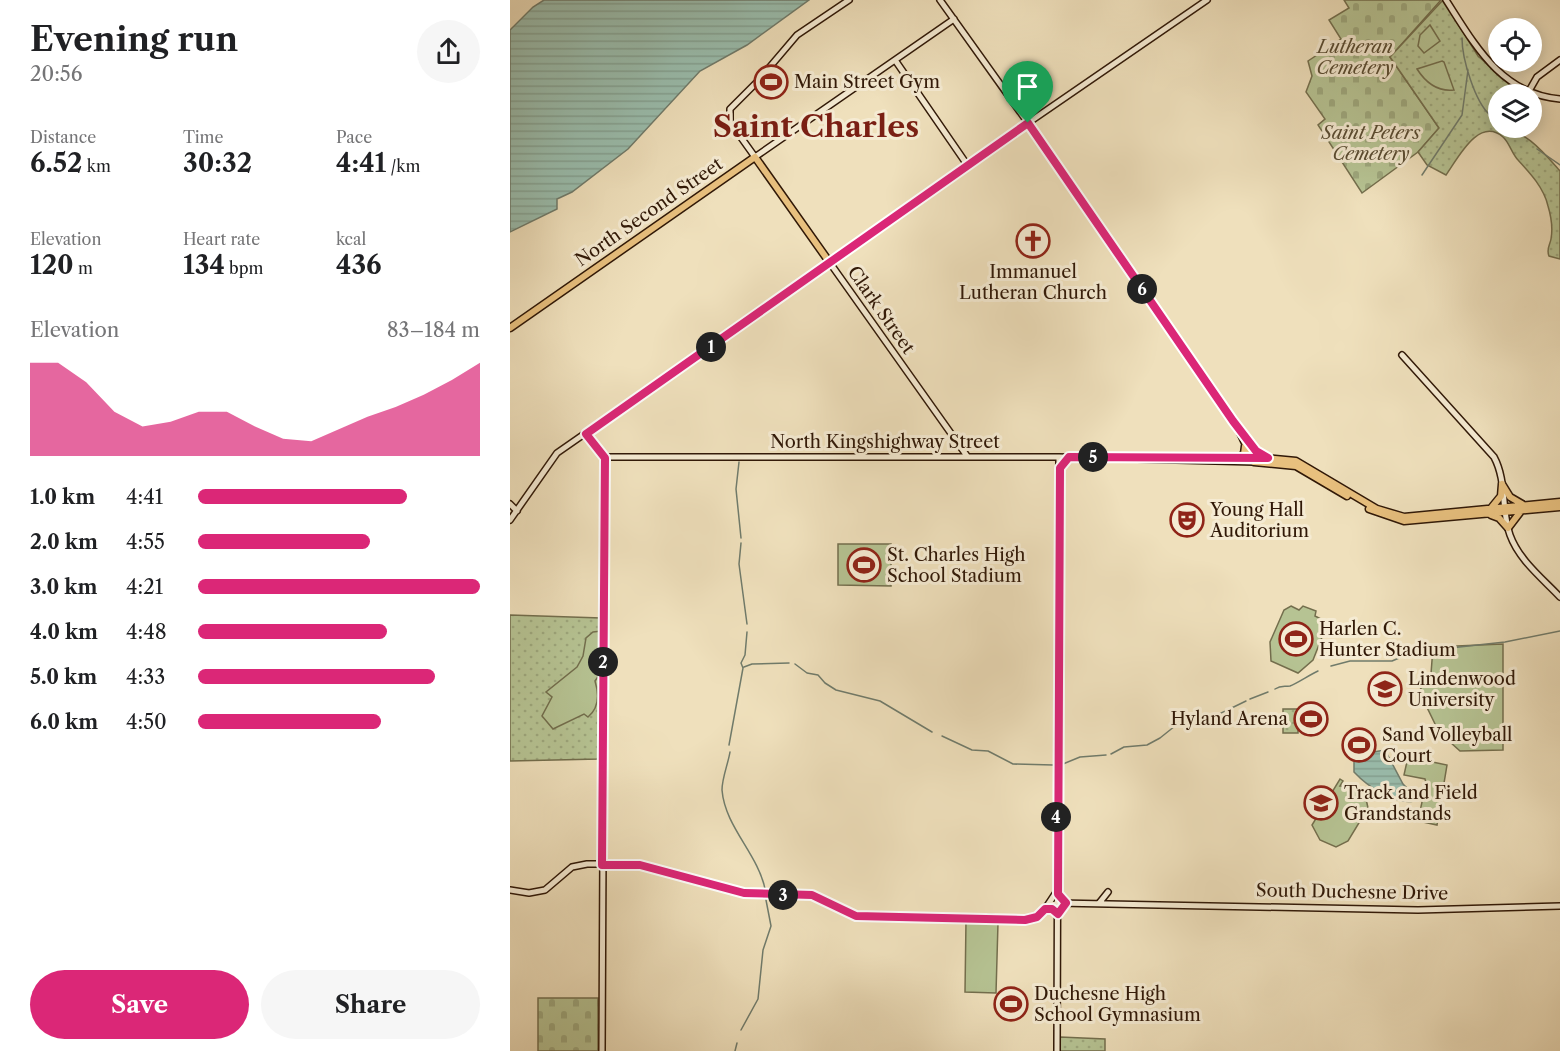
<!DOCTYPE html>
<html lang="en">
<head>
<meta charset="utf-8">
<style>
  :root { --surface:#fff; --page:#f6f6f6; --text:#202124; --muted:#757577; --accent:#db2777 }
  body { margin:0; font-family:"Libre Caslon Text",serif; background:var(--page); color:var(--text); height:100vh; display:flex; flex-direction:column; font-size:22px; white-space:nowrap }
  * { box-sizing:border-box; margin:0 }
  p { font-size:20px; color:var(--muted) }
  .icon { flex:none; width:33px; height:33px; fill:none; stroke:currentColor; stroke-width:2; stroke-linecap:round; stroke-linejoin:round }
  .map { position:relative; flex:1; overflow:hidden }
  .sheet { display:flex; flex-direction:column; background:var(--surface); width:510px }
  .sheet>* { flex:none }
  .controls { position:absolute; left:978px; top:18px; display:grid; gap:12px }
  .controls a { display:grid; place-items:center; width:54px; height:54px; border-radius:50%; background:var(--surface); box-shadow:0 3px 15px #0003; font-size:30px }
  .pin { position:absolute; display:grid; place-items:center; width:51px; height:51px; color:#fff; margin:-62px -26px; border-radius:50% 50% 50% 0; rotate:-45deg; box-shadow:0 0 6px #0007 }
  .pin .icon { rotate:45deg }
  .km { position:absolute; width:30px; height:30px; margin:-15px; border-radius:50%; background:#222; color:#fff; font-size:16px; line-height:30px; text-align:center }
  .round { display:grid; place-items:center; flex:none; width:63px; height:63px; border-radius:32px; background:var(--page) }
  .summary { display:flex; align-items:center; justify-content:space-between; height:102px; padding:0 30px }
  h1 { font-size:33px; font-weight:700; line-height:45px }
  .metrics { display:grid; grid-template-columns:repeat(3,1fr); gap:9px; height:102px; padding:6px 30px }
  .metrics div { display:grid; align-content:center }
  .metrics b { font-size:26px; font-weight:700 }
  .metrics small { font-size:16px; font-weight:400 }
  .metrics p { font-size:16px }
  .chart { height:168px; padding:12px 30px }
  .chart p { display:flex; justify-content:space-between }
  .chart svg { width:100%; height:108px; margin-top:6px; fill:var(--accent); opacity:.7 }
  .primary-button { display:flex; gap:12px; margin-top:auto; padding:12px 30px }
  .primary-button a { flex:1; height:69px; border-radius:36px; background:var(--accent); color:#fff; font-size:24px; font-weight:700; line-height:69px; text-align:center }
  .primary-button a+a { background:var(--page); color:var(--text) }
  ul { padding:0 30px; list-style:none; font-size:20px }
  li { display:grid; grid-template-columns:96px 72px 1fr; align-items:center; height:45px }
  li i { height:15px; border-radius:8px; background:var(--accent) }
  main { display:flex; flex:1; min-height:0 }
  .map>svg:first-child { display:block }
  .cemetery { fill:url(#cemetery-stones); stroke:#736e4d; stroke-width:1.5 }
  .park { fill:url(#park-dots); stroke:#736e4d; stroke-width:1.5 }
  .garden { fill:#b6c393; stroke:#736e4d; stroke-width:1.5 }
  .water { fill:url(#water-rules); stroke:#707b6b; stroke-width:1.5 }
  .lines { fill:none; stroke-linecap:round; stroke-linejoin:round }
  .stream { stroke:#707b6b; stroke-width:1.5 }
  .secondary-casing { stroke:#301807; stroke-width:8 }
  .primary-casing { stroke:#301807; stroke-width:9 }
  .secondary { stroke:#f5ebd3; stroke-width:5 }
  .primary { stroke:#e8c07e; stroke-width:6 }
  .route-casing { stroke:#fff; stroke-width:12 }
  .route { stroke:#db2777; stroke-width:8 }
  .labels { text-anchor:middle; stroke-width:6; stroke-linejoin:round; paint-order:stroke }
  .park-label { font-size:18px; font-style:italic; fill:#584b31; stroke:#f5ebd3 }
  .poi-label { font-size:18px; fill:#301807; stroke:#f5ebd3; text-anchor:start }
  .street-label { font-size:18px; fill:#301807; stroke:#f5ebd3 }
  .town-label { font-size:30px; font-weight:bold; fill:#7a1f14; stroke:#f5ebd3 }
</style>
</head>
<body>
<main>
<section class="sheet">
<div class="summary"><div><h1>Evening run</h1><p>20:56</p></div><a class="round"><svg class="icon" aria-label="share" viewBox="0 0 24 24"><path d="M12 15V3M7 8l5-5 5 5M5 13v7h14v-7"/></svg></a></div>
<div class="metrics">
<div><p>Distance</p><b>6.52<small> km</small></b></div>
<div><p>Time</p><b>30:32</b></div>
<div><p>Pace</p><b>4:41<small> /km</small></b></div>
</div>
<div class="metrics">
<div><p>Elevation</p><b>120<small> m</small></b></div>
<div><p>Heart rate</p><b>134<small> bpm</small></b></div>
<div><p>kcal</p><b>436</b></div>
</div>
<div class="chart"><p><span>Elevation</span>83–184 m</p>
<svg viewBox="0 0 160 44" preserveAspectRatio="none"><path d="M0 44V6L10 6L20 14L30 26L40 32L50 30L60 26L70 26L80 32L90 37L100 38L110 33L120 28L130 24L140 19L150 13L160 6V44z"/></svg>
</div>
<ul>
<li><b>1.0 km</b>4:41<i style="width:74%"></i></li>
<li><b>2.0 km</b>4:55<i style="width:61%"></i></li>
<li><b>3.0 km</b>4:21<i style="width:100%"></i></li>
<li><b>4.0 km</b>4:48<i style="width:67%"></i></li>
<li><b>5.0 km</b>4:33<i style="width:84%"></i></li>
<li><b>6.0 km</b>4:50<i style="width:65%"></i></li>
</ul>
<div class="primary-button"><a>Save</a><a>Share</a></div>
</section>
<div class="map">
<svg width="1050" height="1051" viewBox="0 0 1050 1051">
  <defs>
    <pattern id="cemetery-stones" width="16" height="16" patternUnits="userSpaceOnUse" patternTransform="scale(1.5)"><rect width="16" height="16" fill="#b6c393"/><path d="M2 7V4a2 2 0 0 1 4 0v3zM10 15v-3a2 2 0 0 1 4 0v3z" fill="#9da77d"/></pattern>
    <pattern id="park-dots" width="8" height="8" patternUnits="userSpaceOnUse" patternTransform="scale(1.5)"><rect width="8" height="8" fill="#b6c393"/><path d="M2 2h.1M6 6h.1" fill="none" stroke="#9da77d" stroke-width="1.8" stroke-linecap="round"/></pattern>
    <pattern id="water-rules" width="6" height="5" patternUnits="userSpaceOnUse" patternTransform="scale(1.5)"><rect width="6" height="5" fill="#9abdad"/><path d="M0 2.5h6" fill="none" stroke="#85a293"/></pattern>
  </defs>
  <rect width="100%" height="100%" fill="#efe0bc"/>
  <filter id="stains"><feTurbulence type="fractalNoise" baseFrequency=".00333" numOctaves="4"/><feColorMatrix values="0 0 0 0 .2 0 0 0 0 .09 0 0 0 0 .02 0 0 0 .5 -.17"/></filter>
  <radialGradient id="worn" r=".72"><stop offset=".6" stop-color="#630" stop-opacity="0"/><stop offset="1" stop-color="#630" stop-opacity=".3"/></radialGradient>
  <path class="cemetery" d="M834 0H931L880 57 929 128 908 152 852 193 808 125 815 119 796 92 802 76 798 61 831 39 819 20 839 8Z
    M28 998H88V1051H28Z"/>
  <path class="park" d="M933 0 968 56 1012 94H988V128C1014 128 1034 153 1050 171V259L1039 256C1036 249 1040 245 1041 239 1043 228 1041 216 1038 206 1034 188 1020 173 1008 160 1002 154 999 142 993 137 969 116 948 158 936 175L917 165 908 152 929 128 880 57Z
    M0 615 91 618 89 759 0 761Z
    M773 709H788V733H773Z
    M550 1037 595 1039V1051H550Z"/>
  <path class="garden" d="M920 25 930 41 914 53 908 46 910 35Z
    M932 61 934 62 944 90C927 92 916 83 907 69Z
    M328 544H381V586L328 585Z
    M781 606 789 610 793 606 806 611 805 616 813 620 816 627 803 660 788 673 761 661 760 642 774 610Z
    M91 631 90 674 85 681C89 694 89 708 78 717L74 714 43 729 32 716 42 697 36 692 67 667 73 656 76 638 83 632Z
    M993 644V750L950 751 929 732 909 691 921 674 923 647Z
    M898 757 937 765 927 825 908 821 916 783 915 779 894 775Z
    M830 779 833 781 830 786C845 786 856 793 858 808L838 841 826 847 810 840 802 825Z
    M456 921 488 923 486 993 455 992Z"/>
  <path class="water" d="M34 0H299L237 45 190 71 118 149 62 192 47 199V209L0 232V30L23 7Z
    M875 750 893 784 902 793 904 801C885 805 858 787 844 772V760L857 753Z"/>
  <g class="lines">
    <path class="stream" d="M952 38C952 59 965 102 980 115
      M1027 149 1050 165
      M912 175 952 115 958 70
      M229 462 226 489 231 538
      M231 543 229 564 237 624
      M931 649 995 642 1050 631
      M285 664 297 673 308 675 315 683 326 690 370 701 422 732
      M821 666 840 661H882L913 648
      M234 667 242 664 279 663
      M765 689C771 685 774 687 780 686 786 684 801 674 808 671
      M740 699 758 692
      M432 736 462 750 478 751 503 764 543 765
      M219 745 233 668 231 663 235 655 237 632
      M220 752C218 764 212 778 212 790 215 827 248 854 255 889
      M601 754 614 747 637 745 650 738 670 722 699 719 736 701
      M553 764 570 757 596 755
      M231 1030 248 999 253 950 261 926 256 900
      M225 1051 227 1043"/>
    <defs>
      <path id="secondary" d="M339 0 287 35 247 82 220 109V122L245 157 444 19
        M430 0 518 123 697 0
        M936 0C965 45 991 94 1050 99
        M385 60 458 166
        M1019 91 1027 77 1050 60
        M892 355 984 457C997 481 991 510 1000 535 1009 560 1032 578 1050 597
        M76 433 95 457
        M95 457H549L744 462
        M704 459 742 457
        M0 504 7 511
        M0 520 47 453 320 263 457 456
        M0 890 19 893 35 890 62 867 77 864H126L234 893 302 895 340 914 355 917H471L515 920 527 917 539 906 548 903 908 910 1050 906
        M547 891 535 909H542L548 914 556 903
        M590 902 598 892
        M92 1051 95 457
        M547 1051 549 457"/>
      <path id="primary" d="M0 328 245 157 320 263 518 123 729 430 744 462
        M731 432 746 451 755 456
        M742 457 786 461 867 509 894 517 1050 502
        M728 458 734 454 735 446
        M744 462 786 466 837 496
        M992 484 1000 497 1012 504
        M982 507 991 496 992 484
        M859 509 894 521 1050 507
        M981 515 989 518 998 528 1011 511"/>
    </defs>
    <use href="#secondary" class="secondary-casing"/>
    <use href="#primary" class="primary-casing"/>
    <use href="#secondary" class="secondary"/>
    <use href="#primary" class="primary"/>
  </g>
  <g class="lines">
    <defs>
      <path id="route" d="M518 123 723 421 746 451 758 458 559 457 550 468 548 894 556 903 548 914 542 909H535L527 917 515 920 346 916 302 895 234 893 130 865H92L95 458 76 434Z"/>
    </defs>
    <use href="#route" class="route-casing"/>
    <use href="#route" class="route"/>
  </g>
  <defs>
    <symbol id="stadium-ring" viewBox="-11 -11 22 22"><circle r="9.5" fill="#f5ebd3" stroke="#8f2418" stroke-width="1.5"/><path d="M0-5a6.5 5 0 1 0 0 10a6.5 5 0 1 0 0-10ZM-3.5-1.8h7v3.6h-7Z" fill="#8f2418"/></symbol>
    <symbol id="church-ring" viewBox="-11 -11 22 22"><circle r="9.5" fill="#f5ebd3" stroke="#8f2418" stroke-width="1.5"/><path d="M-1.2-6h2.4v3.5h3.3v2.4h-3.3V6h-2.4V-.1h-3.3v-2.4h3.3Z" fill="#8f2418"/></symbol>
    <symbol id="theatre-ring" viewBox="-11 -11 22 22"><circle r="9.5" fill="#f5ebd3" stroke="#8f2418" stroke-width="1.5"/><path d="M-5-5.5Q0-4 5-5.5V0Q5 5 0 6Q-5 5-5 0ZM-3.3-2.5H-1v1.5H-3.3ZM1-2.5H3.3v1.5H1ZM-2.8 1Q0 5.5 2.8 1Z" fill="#8f2418"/></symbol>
    <symbol id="university-ring" viewBox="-11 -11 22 22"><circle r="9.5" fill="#f5ebd3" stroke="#8f2418" stroke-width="1.5"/><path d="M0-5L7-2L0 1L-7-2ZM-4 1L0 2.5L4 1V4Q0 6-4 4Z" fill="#8f2418"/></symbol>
  </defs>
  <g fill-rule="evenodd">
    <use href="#stadium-ring" x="242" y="63" width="38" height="38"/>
    <use href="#church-ring" x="504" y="222" width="38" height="38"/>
    <use href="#theatre-ring" x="658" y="501" width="38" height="38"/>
    <use href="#stadium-ring" x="335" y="546" width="38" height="38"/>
    <use href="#stadium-ring" x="767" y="620" width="38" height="38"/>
    <use href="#university-ring" x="856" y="670" width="38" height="38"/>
    <use href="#stadium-ring" x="782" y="700" width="38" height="38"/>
    <use href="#stadium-ring" x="830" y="726" width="38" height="38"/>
    <use href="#university-ring" x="792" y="784" width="38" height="38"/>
    <use href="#stadium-ring" x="482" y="985" width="38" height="38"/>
  </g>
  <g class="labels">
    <g class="park-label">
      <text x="845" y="53">Lutheran<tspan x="845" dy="21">Cemetery</tspan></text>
      <text x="861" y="139">Saint Peters<tspan x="861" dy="21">Cemetery</tspan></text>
    </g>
    <g class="poi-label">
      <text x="284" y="88">Main Street Gym</text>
      <text x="523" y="278" text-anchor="middle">Immanuel<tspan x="523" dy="21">Lutheran Church</tspan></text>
      <text x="700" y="516">Young Hall<tspan x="700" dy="21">Auditorium</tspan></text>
      <text x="377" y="561">St. Charles High<tspan x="377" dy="21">School Stadium</tspan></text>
      <text x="809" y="635">Harlen C.<tspan x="809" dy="21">Hunter Stadium</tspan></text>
      <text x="898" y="685">Lindenwood<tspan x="898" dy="21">University</tspan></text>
      <text x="778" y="725" text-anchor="end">Hyland Arena</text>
      <text x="872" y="741">Sand Volleyball<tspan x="872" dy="21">Court</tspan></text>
      <text x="834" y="799">Track and Field<tspan x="834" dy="21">Grandstands</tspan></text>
      <text x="524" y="1000">Duchesne High<tspan x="524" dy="21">School Gymnasium</tspan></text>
    </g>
    <g class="street-label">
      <text transform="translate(139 212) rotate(-35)" y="6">North Second Street</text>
      <text transform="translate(371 310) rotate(55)" y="6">Clark Street</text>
      <text x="375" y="448">North Kingshighway Street</text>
      <text transform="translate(842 892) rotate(1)" y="6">South Duchesne Drive</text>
    </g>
    <g class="town-label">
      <text x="306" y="137">Saint Charles</text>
    </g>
  </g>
  <rect width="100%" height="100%" filter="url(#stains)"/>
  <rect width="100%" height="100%" fill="url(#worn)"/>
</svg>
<div class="controls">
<a><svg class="icon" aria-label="locate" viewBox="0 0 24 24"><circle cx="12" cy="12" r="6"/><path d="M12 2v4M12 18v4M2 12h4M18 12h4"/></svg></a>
<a><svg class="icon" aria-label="layers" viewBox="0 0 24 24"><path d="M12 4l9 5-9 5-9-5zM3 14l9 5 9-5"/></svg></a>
</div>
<div class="pin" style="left:518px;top:123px;background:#1e9e55"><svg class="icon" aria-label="arrive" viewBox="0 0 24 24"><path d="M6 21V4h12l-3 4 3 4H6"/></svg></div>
<b class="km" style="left:201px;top:347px">1</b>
<b class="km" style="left:93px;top:662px">2</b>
<b class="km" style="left:273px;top:895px">3</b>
<b class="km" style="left:546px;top:817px">4</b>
<b class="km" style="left:583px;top:457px">5</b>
<b class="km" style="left:632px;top:289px">6</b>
</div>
</main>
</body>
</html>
